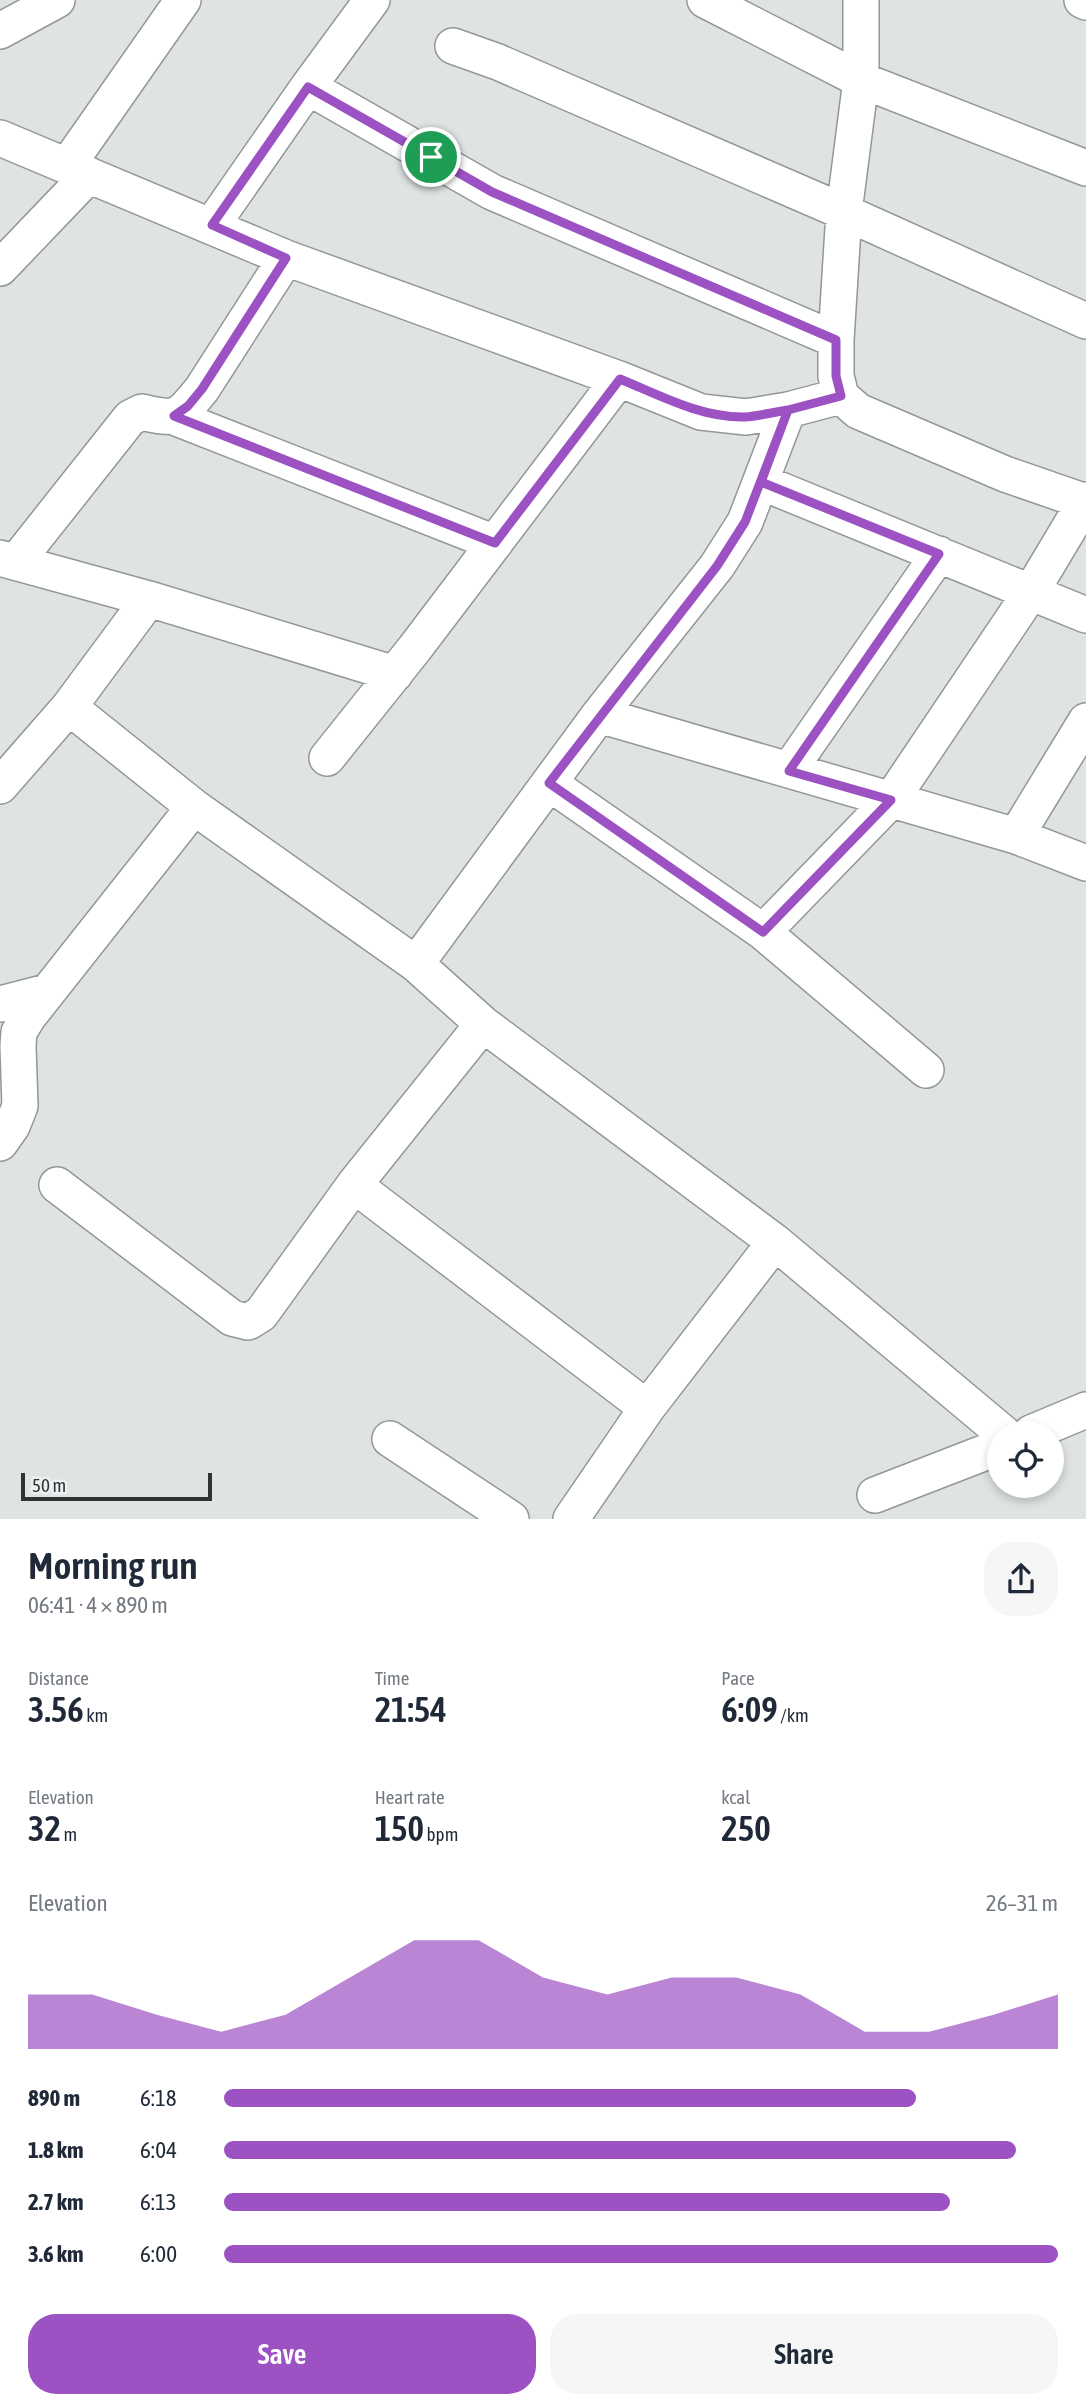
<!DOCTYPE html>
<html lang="en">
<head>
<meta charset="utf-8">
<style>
  :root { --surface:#fff; --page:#f6f6f7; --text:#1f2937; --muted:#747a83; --accent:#9d52c4 }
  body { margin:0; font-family:"Asap Condensed",sans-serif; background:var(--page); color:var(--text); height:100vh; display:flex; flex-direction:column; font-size:26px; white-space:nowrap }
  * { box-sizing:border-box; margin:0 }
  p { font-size:23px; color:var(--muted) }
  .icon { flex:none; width:38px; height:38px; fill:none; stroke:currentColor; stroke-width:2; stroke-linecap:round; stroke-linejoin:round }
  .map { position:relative; height:1519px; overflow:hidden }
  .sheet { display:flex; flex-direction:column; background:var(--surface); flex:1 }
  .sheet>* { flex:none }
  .tools { position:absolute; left:987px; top:1421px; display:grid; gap:14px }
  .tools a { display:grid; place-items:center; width:77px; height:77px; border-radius:50%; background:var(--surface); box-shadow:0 4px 10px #0003; font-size:35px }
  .scale { position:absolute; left:21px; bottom:18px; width:191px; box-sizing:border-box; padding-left:7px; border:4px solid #313233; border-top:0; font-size:19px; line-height:24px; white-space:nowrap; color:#313233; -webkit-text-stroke:5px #ecf0f1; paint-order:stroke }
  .pin { position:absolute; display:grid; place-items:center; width:60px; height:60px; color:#fff; margin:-30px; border:4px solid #fff; border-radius:50%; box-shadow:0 2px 7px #0007 }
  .round { display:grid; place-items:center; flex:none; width:74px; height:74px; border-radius:28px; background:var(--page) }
  .headline { display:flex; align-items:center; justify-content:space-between; height:119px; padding:0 28px }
  h1 { font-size:38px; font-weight:600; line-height:52px }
  .stats { display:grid; grid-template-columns:repeat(3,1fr); gap:10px; height:119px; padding:7px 28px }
  .stats div { display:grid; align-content:center }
  .stats b { font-size:35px; font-weight:600 }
  .stats small { font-size:19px; font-weight:400 }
  .stats p { font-size:19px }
  .chart { height:196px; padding:14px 28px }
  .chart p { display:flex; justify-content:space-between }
  .chart svg { width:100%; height:126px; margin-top:7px; fill:var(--accent); opacity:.7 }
  .action { display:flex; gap:14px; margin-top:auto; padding:14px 28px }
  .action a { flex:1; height:80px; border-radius:28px; background:var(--accent); color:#fff; font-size:28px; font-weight:600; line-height:80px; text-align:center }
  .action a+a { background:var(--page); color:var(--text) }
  ul { padding:0 28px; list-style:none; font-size:23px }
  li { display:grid; grid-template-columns:112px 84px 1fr; align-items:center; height:52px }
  li i { height:18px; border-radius:9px; background:var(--accent) }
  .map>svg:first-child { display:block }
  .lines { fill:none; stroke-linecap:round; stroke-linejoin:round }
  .minor-casing { stroke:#939798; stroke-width:38 }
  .minor { stroke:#fff; stroke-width:35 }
  .route-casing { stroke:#fff; stroke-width:14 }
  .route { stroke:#9d52c4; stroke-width:9 }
</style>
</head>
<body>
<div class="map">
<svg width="1086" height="1519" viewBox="0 0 1086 1519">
  <rect width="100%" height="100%" fill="#dfe3e3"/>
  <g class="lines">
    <defs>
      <path id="minor" d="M705 0 861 80 1086 168
        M861 0V80L844 212 836 340V376L841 396 858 411 1005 474 1086 502
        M1082 0 1086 2
        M0 31 57 0
        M453 46 498 62 844 212 1086 321
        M308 87 492 192 836 340
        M0 138 286 258 619 379 701 412 746 417 788 410 841 396
        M67 166 183 0
        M212 225 308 87 372 0
        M0 268 89 175
        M174 417 495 543
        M761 482 1086 615
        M0 558 149 599 395 674
        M16 562 130 418 142 412C178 421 179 417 202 389L286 258
        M69 707 194 807 416 964 483 1024 775 1242 1003 1433
        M599 715 1016 836 1086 863
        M327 758 415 648 619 379
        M789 770 939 554
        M549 783 763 932 926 1070
        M0 786 69 707 149 599
        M1016 836 1086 721
        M763 932 891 800 1031 592 1086 500
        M416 964 599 715 717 566 745 522 788 410
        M0 1004 47 992
        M0 1143 12 1126 20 1106 18 1046 19 1032 28 1017 194 807
        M57 1185 232 1318 248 1322 261 1314 354 1185 483 1024
        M354 1185 647 1408
        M1031 1433 1086 1410
        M390 1439 511 1519
        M875 1495 999 1447
        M571 1519 647 1408 775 1242"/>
    </defs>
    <use href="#minor" class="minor-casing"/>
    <use href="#minor" class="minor"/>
  </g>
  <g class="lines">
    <defs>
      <path id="route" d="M431 157 308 87 212 225 286 258 202 389 188 406 174 416 495 543 620 379C659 395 701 418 745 417 759 416 774 412 788 410L745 522 717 566 549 783 763 932 891 800 789 771 939 554 761 482 788 410 841 396 836 376V340L492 192 431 157"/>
    </defs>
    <use href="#route" class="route-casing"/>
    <use href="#route" class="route"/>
  </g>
</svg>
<div class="tools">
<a><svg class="icon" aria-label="locate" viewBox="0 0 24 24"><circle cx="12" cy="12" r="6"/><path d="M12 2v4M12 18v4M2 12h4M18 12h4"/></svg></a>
</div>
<div class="scale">50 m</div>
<div class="pin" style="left:431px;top:157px;background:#1e9e55"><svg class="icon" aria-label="arrive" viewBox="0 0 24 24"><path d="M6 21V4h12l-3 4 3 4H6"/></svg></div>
</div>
<section class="sheet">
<div class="headline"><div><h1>Morning run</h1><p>06:41 · 4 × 890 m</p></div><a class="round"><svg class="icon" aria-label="share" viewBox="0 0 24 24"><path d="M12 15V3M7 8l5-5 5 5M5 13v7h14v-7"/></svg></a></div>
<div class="stats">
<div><p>Distance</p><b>3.56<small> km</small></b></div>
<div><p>Time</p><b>21:54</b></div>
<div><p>Pace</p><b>6:09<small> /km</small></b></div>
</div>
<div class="stats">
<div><p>Elevation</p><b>32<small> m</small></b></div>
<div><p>Heart rate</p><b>150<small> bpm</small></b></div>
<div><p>kcal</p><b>250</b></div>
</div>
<div class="chart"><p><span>Elevation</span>26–31 m</p>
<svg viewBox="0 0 160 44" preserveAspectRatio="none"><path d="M0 44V25L10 25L20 32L30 38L40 32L50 19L60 6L70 6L80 19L90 25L100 19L110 19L120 25L130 38L140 38L150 32L160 25V44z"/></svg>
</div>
<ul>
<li><b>890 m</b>6:18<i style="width:83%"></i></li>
<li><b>1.8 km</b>6:04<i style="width:95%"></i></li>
<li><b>2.7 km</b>6:13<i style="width:87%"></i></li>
<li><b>3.6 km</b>6:00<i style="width:100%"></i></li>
</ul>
<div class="action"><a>Save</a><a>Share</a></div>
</section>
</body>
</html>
